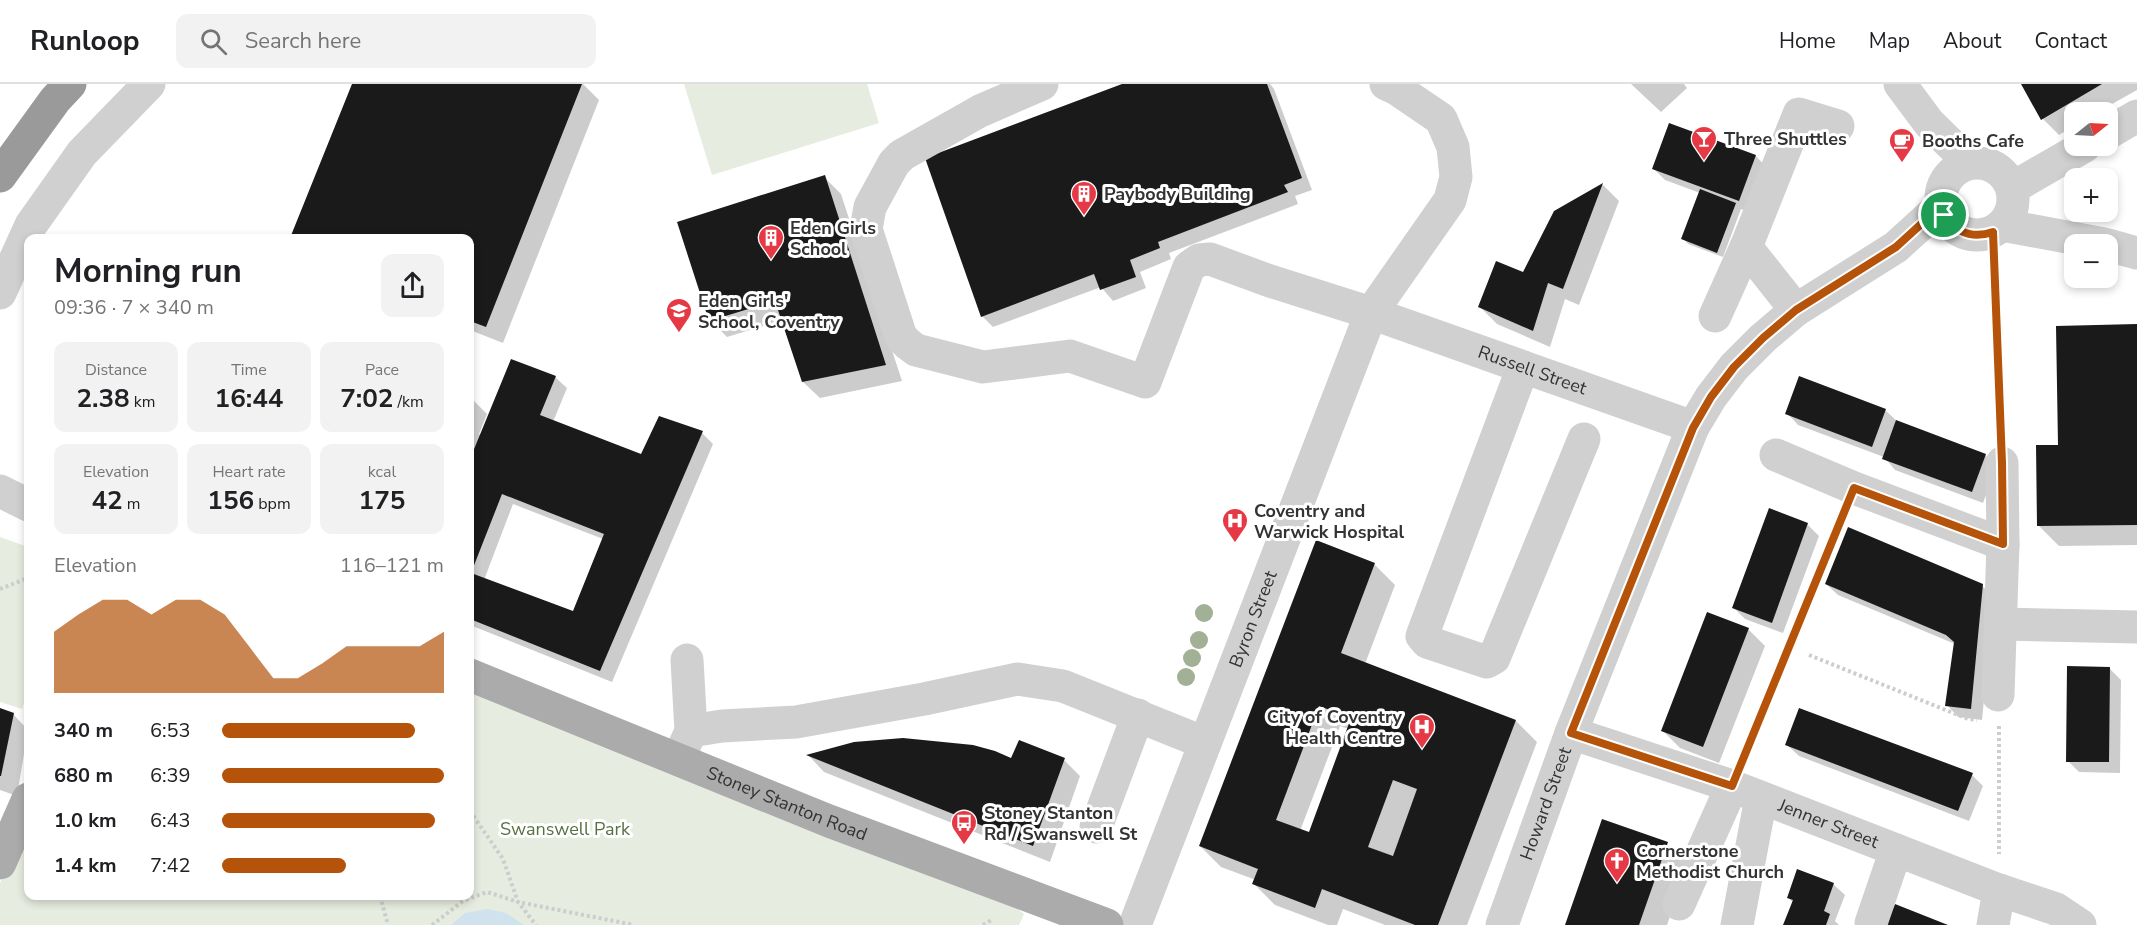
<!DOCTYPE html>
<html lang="en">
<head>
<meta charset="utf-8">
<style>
  :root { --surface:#fff; --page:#f2f2f2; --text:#202124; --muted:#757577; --line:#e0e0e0; --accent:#b45309 }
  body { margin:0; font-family:"Nunito Sans",sans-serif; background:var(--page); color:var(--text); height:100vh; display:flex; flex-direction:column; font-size:22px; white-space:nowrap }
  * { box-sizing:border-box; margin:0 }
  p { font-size:20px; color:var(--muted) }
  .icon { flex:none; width:33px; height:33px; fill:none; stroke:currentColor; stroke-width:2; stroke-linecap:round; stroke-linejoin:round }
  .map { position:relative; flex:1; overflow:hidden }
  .sheet { position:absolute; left:24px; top:150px; width:450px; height:666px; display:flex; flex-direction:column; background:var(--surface); border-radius:12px; box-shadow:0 3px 9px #0003 }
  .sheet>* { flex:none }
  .needle { width:39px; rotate:72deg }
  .controls { position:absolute; left:2064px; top:18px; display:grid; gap:12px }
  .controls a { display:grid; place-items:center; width:54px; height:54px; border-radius:12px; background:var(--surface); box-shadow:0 3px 9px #0003; font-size:30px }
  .pin { position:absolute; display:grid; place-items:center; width:51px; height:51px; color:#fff; margin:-26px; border:3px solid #fff; border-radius:50%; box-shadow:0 2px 6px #0007 }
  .round { display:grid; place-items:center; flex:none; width:63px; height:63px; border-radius:12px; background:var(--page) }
  .headline { display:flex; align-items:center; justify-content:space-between; height:102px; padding:0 30px }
  h1 { font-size:33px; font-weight:700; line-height:45px }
  .stats { display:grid; grid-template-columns:repeat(3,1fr); gap:9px; height:102px; padding:6px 30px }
  .stats div { display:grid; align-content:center; border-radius:12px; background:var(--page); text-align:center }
  .stats b { font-size:26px; font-weight:700 }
  .stats small { font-size:16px; font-weight:400 }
  .stats p { font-size:16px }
  .chart { height:168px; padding:12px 30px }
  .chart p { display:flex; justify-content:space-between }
  .chart svg { width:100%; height:108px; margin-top:6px; fill:var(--accent); opacity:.7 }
  ul { padding:0 30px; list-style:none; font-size:20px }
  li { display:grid; grid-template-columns:96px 72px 1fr; align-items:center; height:45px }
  li i { height:15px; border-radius:8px; background:var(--accent) }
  header { display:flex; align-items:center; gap:36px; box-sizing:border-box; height:84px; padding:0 30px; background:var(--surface); border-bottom:2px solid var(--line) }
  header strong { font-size:28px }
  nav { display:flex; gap:33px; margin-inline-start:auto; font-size:21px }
  .search { width:420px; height:54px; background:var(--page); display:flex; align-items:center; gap:15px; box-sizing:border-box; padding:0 21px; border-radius:12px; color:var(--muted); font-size:22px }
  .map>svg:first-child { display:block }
  .green { fill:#e6ecdf }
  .water { fill:#cfe2ee }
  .shadow { fill:#0003; fill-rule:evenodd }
  .building { fill:#1a1a1a; fill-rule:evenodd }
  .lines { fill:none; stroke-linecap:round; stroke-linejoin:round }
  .path { stroke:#cdcdcd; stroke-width:4; stroke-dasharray:3 3; stroke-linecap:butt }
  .minor { stroke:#d0d0d0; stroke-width:33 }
  .major { stroke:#ababab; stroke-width:33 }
  .highway { stroke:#9a9a9a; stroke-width:33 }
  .tree { fill:#a2b095 }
  .route-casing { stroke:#fff; stroke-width:12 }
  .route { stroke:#b45309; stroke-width:8 }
  .labels { text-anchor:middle; stroke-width:6; stroke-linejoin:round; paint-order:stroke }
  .poi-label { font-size:18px; font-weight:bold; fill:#333; stroke:#fff; text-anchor:start }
  .street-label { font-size:18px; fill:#333; stroke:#fff }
  .park-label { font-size:18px; fill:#56703f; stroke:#fff }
</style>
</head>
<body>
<header>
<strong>Runloop</strong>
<div class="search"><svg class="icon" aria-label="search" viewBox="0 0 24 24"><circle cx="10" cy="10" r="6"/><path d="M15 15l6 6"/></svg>Search here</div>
<nav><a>Home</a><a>Map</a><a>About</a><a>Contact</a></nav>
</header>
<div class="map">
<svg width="2137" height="841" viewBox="0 0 2137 841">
  <rect width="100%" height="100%" fill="#fff"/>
  <path class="green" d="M684 0H867L879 39 712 91Z
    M0 453 28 463V607L22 625 0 618Z
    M470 603 1014 822 1024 830 1019 841H0V799L28 737V812H470Z"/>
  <path class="water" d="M487 825 506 829 524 841H451L465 829Z"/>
  <path class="shadow" d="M353 0H583L599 16 503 259 470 246V154H292Z
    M1126 0H1270L1274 5 1312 106 1295 112 1298 120 1169 169 1171 175 1140 188 1146 204 1113 217 1101 203 993 243 982 232Z
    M1631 0H1684L1687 4 1661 28Z
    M2022 0H2137V6L2098 28H2074V42L2059 51 2043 35Z
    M1670 40 1756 72 1767 84 1750 128 1741 125 1723 173 1688 160 1683 154 1700 109 1665 96 1654 85Z
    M824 93 841 110 902 297 820 314 803 298 783 236 727 253 710 236Z
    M1603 101 1619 117 1579 221 1565 215 1550 263 1497 240 1480 223 1524 190 1555 128Z
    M137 151 147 154H135Z
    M2137 242V461L2059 462 2038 441 2059 362Z
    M555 293 567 304 553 338 642 372 702 349 713 360 612 598 470 541V313L487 330 479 350 481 351ZM513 420 603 455 574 529 484 496Z
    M1885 326 1898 338 1985 371 1997 382 1983 419 1895 386 1884 373 1798 341 1787 329Z
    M1807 440 1819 452 1783 549 1745 535 1734 524Z
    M1374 480 1395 501 1365 580 1516 637 1537 658 1467 841H1385L1343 825 1337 841H1328L1275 821 1254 800 1256 796 1221 783 1200 762ZM1340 642 1349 645 1309 750 1300 747Z
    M1826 500 1982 502 1994 513 1982 636 1958 633 1947 621 1955 560 1838 511Z
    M1748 545 1765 562 1719 679 1680 664 1663 647Z
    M2110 585 2121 596 2120 689 2079 688 2068 677Z
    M0 626 13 630 28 646 17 712 0 706Z
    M855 660 1012 676H1064L1080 692 1050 778 824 688 809 672Z
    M1787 661 1972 691 1983 702 1969 737 1799 672Z
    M1667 760 1688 781 1667 841H1566Z
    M1833 800 1845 811 1835 837 1839 841H1785L1793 819 1789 814Z"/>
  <path class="building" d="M352 0H582L486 243 470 237V154H290Z
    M1122 0H1267L1302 94 1284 101 1288 108 1158 158 1160 164 1130 176 1136 193 1100 206 1094 190 981 233 925 74Z
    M2021 0H2102L2041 36Z
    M1669 39 1756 71 1739 117 1652 85Z
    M825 91 886 281 802 298 775 217 709 237 677 138Z
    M1603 99 1563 205 1548 199 1533 247 1478 223 1496 177 1523 188 1554 127Z
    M1700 105 1736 119 1717 169 1681 155Z
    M2137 240V441L2037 442 2036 361H2058L2056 242Z
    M511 275 556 292 540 331 641 370 659 332 703 347 600 587 470 535V375ZM502 410 604 450 573 527 471 489Z
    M1799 292 1886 325 1872 363 1785 330Z
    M1896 336 1986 370 1972 408 1882 375Z
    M1769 424 1808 439 1772 539 1732 524Z
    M1848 443 1983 500 1971 625 1945 622 1954 558 1946 551 1825 500Z
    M1316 456 1375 479 1341 569 1516 636 1438 841H1415L1322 805 1315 824 1252 800 1258 785 1199 762ZM1319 622 1351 634 1309 748 1276 736ZM1393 696 1417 705 1393 772 1368 763Z
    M1707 528 1749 544 1703 663 1661 647Z
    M2067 582 2110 583 2109 678H2066Z
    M0 624 14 629 1 692H0Z
    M1799 624 1973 689 1958 727 1785 661Z
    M903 654 973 661 995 667 1011 674 1019 656 1065 674 1033 762 806 671 854 658Z
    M1602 735 1668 758 1639 841H1565Z
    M1797 785 1834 799 1824 827 1830 830 1826 841H1783L1793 816 1787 814Z
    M1895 820 1948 841H1886Z"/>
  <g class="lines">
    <path class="path" d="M1994 173 2001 348
      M0 505 28 494
      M1809 571 1968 635 1977 636
      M1999 642V770
      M1744 672 1841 435
      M470 727 503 775 518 818 634 841
      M380 812 388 841
      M432 841 463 817 487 808 518 818 536 841
      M983 841 993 835"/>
    <g class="minor">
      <path id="s1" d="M1042 0 980 27 902 71 894 79 870 123 866 145 901 253 908 260 916 266 983 283 1070 272 1145 298 1189 183 1199 176 1210 175 1270 197 1371 229 1693 343"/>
      <path d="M1900 0 1929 39 1970 79"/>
      <path d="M2108 49 2137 32"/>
      <circle cx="1977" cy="115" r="36"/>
      <path d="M2012 104 2085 62"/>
      <path d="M2002 141 2104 160"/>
      <path d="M2108 161 2137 169"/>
      <path d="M1746 163 1796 226"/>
      <path d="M0 209 31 141 82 69 149 0"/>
      <path d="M1715 232 1746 163 1799 30 1838 42"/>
      <path d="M1523 283 1422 552 1427 558 1487 578 1494 574 1584 355"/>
      <path d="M1776 371 1854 404 2003 460"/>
      <path d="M0 407 28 421"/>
      <path d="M2001 540 2137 543"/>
      <path d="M1998 611 2003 460 2002 379"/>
      <path d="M691 647 722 642 796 638 924 615 1018 595 1063 602 1205 659"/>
      <path id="s2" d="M1571 649 1732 702 1999 806 2056 825 2080 841"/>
      <path d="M682 667 691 647 687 576"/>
      <path d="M1096 743 1138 631"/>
      <path d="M1679 820 1732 702"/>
      <path d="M1871 839 1896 766"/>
      <path id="s3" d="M1135 841 1371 229 1450 116 1456 93 1453 63 1441 35 1397 5 1386 0"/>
      <path id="s4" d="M1502 841 1571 649 1693 343 1711 313 1734 283 1763 254 1796 226 1896 163 1941 122"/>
      <path d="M1737 841 1761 714"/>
      <path d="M1993 841 1999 806"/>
    </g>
    <g class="major">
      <path id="s5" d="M470 591 829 737 1107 841"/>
      <path d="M0 779 28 715"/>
    </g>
    <path class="highway" d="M0 92 55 16 70 0"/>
  </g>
  <g class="tree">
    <circle cx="1204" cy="529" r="9"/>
    <circle cx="1199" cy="556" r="9"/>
    <circle cx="1192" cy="574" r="9"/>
    <circle cx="1186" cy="593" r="9"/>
  </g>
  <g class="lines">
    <defs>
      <path id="route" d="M1941 122C1949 146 1969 156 1993 148L2002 379 2003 460 1854 404 1732 702 1571 649 1693 344 1711 313 1734 283 1763 254 1796 226 1896 163Z"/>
    </defs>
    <use href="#route" class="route-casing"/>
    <use href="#route" class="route"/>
  </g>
  <defs>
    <symbol id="bar-pin" viewBox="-11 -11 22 30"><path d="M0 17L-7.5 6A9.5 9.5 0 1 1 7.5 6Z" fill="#e63946" stroke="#fff"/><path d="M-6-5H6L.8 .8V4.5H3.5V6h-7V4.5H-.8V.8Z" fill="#fff"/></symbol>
    <symbol id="cafe-pin" viewBox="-11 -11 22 30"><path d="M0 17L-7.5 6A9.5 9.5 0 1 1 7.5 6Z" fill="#e63946" stroke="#fff"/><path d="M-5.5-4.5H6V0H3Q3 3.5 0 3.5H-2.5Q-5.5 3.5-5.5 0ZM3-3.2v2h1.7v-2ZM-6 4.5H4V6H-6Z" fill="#fff"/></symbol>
    <symbol id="building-pin" viewBox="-11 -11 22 30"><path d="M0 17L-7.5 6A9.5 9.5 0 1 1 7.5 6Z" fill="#e63946" stroke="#fff"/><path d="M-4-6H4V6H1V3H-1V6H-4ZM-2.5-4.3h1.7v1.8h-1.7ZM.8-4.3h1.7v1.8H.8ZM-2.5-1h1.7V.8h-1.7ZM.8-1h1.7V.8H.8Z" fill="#fff"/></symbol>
    <symbol id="school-pin" viewBox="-11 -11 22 30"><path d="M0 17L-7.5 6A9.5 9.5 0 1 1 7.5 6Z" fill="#e63946" stroke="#fff"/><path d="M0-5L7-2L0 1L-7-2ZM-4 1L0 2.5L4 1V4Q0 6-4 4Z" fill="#fff"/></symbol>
    <symbol id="hospital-pin" viewBox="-11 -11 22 30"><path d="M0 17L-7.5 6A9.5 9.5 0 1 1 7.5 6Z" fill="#e63946" stroke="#fff"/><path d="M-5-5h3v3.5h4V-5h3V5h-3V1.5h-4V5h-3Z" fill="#fff"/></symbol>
    <symbol id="bus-pin" viewBox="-11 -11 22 30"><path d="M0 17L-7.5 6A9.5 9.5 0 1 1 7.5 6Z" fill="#e63946" stroke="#fff"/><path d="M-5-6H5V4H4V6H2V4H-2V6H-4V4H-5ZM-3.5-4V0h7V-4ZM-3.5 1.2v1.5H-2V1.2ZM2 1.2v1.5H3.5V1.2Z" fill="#fff"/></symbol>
    <symbol id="church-pin" viewBox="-11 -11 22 30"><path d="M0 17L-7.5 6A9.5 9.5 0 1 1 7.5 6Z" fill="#e63946" stroke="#fff"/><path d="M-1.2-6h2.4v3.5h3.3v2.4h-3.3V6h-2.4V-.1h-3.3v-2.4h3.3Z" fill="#fff"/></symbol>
  </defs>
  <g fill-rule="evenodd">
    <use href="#bar-pin" x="1689" y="40" width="30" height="40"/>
    <use href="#cafe-pin" x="1887" y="42" width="30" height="40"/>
    <use href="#building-pin" x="1069" y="95" width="30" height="40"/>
    <use href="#building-pin" x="756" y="139" width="30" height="40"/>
    <use href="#school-pin" x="664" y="212" width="30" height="40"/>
    <use href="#hospital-pin" x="1220" y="422" width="30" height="40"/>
    <use href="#hospital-pin" x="1407" y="628" width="30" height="40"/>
    <use href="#bus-pin" x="949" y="724" width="30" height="40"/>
    <use href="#church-pin" x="1602" y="762" width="30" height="40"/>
  </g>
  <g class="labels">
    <g class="poi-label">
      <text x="1724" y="61">Three Shuttles</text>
      <text x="1922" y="63">Booths Cafe</text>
      <text x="1104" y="116">Paybody Building</text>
      <text x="790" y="150">Eden Girls<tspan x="790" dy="21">School</tspan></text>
      <text x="698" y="223">Eden Girls'<tspan x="698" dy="21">School, Coventry</tspan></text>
      <text x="1254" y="433">Coventry and<tspan x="1254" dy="21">Warwick Hospital</tspan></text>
      <text x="1402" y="639" text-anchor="end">City of Coventry<tspan x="1402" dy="21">Health Centre</tspan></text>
      <text x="984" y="735">Stoney Stanton<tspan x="984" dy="21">Rd / Swanswell St</tspan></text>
      <text x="1636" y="773">Cornerstone<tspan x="1636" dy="21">Methodist Church</tspan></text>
    </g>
    <g class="street-label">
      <text dy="6" stroke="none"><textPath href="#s1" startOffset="1098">Russell Street</textPath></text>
      <text dy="6" stroke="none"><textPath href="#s3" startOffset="328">Byron Street</textPath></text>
      <text dy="6" stroke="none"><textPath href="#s5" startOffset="342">Stoney Stanton Road</textPath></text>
      <text dy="6" stroke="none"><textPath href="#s4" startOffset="129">Howard Street</textPath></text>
      <text dy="6" stroke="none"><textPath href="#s2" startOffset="273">Jenner Street</textPath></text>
    </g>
    <g class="park-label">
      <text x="565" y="751">Swanswell Park</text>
    </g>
  </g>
</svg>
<div class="controls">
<a><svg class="needle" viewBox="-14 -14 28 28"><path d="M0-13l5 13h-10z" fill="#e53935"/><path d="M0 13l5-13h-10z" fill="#757577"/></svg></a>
<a>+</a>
<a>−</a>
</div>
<div class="pin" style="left:1944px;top:131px;background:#1e9e55"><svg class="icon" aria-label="arrive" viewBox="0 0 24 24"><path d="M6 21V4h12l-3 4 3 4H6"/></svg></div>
<section class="sheet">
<div class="headline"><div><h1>Morning run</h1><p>09:36 · 7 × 340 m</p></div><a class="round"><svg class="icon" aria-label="share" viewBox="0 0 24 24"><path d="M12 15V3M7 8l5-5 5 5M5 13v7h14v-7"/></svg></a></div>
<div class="stats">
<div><p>Distance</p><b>2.38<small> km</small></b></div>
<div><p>Time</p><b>16:44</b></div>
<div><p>Pace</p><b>7:02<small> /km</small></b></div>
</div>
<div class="stats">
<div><p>Elevation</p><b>42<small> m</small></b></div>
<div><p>Heart rate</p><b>156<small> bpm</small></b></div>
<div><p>kcal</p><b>175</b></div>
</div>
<div class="chart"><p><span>Elevation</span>116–121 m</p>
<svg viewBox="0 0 160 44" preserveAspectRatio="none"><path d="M0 44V19L10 12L20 6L30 6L40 12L50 6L60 6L70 12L80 25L90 38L100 38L110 32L120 25L130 25L140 25L150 25L160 19V44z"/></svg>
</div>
<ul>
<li><b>340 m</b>6:53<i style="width:87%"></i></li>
<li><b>680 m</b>6:39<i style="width:100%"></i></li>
<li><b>1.0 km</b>6:43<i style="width:96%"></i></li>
<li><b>1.4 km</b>7:42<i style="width:56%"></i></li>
</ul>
</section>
</div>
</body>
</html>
